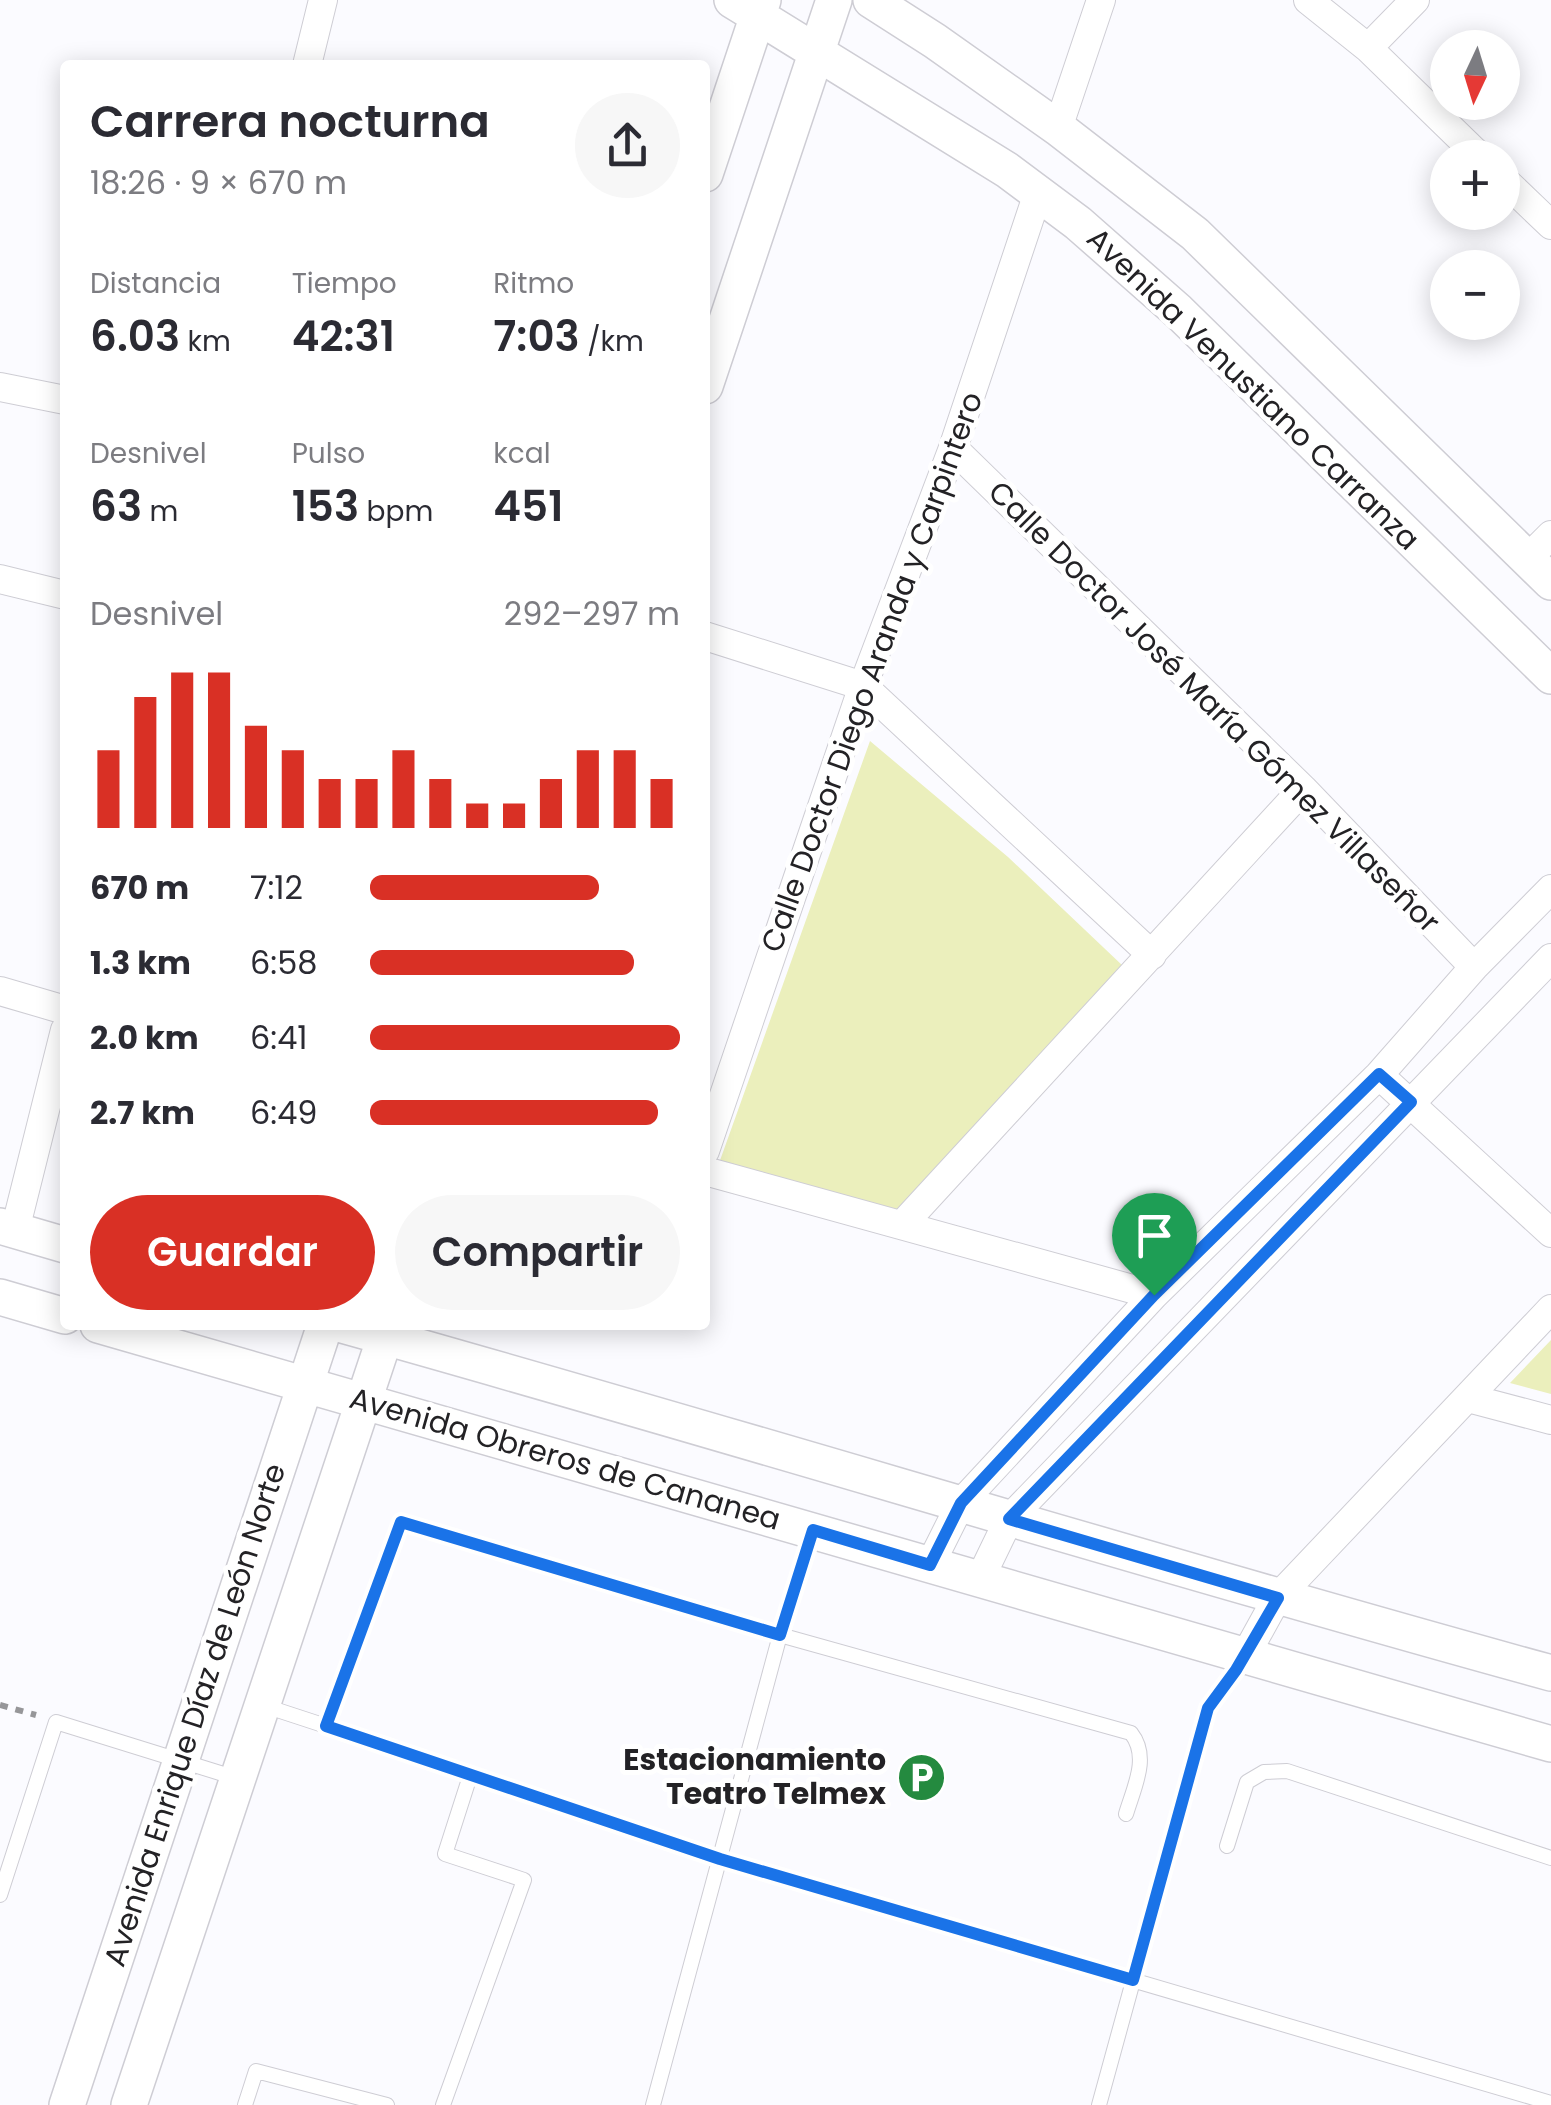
<!DOCTYPE html>
<html lang="es">
<head>
<meta charset="utf-8">
<style>
  :root { --surface:#fff; --page:#f7f7f7; --text:#2b2b33; --muted:#7c7c81; --accent:#d93025 }
  body { margin:0; font-family:Poppins,sans-serif; background:var(--page); color:var(--text); height:100vh; display:flex; flex-direction:column; font-size:38px; white-space:nowrap }
  * { box-sizing:border-box; margin:0 }
  p { font-size:32px; color:var(--muted) }
  .icon { flex:none; width:55px; height:55px; fill:none; stroke:currentColor; stroke-width:2; stroke-linecap:round; stroke-linejoin:round }
  .map { position:relative; flex:1; overflow:hidden }
  .side { position:absolute; left:60px; top:60px; width:650px; height:1270px; display:flex; flex-direction:column; background:var(--surface); border-radius:10px; box-shadow:0 5px 25px #0003 }
  .side>* { flex:none }
  .needle { width:65px; rotate:184deg }
  .tools { position:absolute; left:1430px; top:30px; display:grid; gap:20px }
  .tools a { display:grid; place-items:center; width:90px; height:90px; border-radius:50%; background:var(--surface); box-shadow:0 5px 25px #0003; font-size:50px }
  .pin { position:absolute; display:grid; place-items:center; width:85px; height:85px; color:#fff; margin:-102px -42px; border-radius:50% 50% 50% 0; rotate:-45deg; box-shadow:0 0 10px #0007 }
  .pin .icon { rotate:45deg }
  .round { display:grid; place-items:center; flex:none; width:105px; height:105px; border-radius:52px; background:var(--page) }
  .headline { display:flex; align-items:center; justify-content:space-between; height:170px; padding:0 30px }
  h1 { font-size:45px; font-weight:600; line-height:75px }
  .metrics { display:grid; grid-template-columns:repeat(3,1fr); gap:15px; height:170px; padding:10px 30px }
  .metrics div { display:grid; align-content:center }
  .metrics b { font-size:42px; font-weight:600 }
  .metrics small { font-size:28px; font-weight:400 }
  .metrics p { font-size:28px }
  .chart { height:280px; padding:20px 30px }
  .chart p { display:flex; justify-content:space-between }
  .chart svg { width:100%; height:180px; margin-top:10px; stroke:var(--accent); stroke-width:6 }
  .primary-button { display:flex; gap:20px; margin-top:auto; padding:20px 30px }
  .primary-button a { flex:1; height:115px; border-radius:60px; background:var(--accent); color:#fff; font-size:40px; font-weight:600; line-height:115px; text-align:center }
  .primary-button a+a { background:var(--page); color:var(--text) }
  ul { padding:0 30px; list-style:none; font-size:32px }
  li { display:grid; grid-template-columns:160px 120px 1fr; align-items:center; height:75px }
  li i { height:25px; border-radius:12px; background:var(--accent) }
  .map>svg:first-child { display:block }
  .green { fill:#ebefbc }
  .lines { fill:none; stroke-linecap:round; stroke-linejoin:round }
  .service-casing { stroke:#cecdd4; stroke-width:16 }
  .minor-casing { stroke:#cecdd4; stroke-width:30 }
  .tertiary-casing { stroke:#cecdd4; stroke-width:38 }
  .path { stroke:#969699; stroke-width:6; stroke-dasharray:8 8; stroke-linecap:butt }
  .service { stroke:#fff; stroke-width:14 }
  .minor { stroke:#fff; stroke-width:28 }
  .tertiary { stroke:#fff; stroke-width:35 }
  .route-casing { stroke:#fff; stroke-width:20 }
  .route { stroke:#1a73e8; stroke-width:12 }
  .labels { text-anchor:middle; stroke-width:10; stroke-linejoin:round; paint-order:stroke }
  .street-label { font-size:30px; fill:#232225; stroke:#fff }
  .poi-label { font-size:30px; font-weight:bold; fill:#232225; stroke:#fff; text-anchor:end }
</style>
</head>
<body>
<div class="map">
<svg width="1551" height="2105" viewBox="0 0 1551 2105">
  <rect width="100%" height="100%" fill="#fbfbff"/>
  <path class="green" d="M870 741 1008 857 1123 966 895 1216 718 1166Z
    M1551 1340V1394L1510 1383Z"/>
  <g class="lines">
    <defs>
      <path id="service" d="M265 1706 326 1726
        M470 1776 720 1859 1551 2103
        M1227 1846 1247 1782 1264 1772 1287 1771 1551 1858
        M0 1895 56 1722 236 1778
        M245 2105 256 2071 387 2105
        M443 2105 524 1880 445 1854 470 1776 326 1726 401 1522 780 1635 1131 1733C1150 1757 1134 1787 1126 1814
        M653 2105 780 1635 813 1531
        M1099 2105 1208 1708 1244 1657"/>
      <path id="minor" d="M1308 0 1368 48 1481 158
        M1368 48 1415 0
        M307 65 323 0
        M1058 128 1101 0
        M1502 178 1551 225
        M0 387 65 400
        M953 448 1303 789 1474 967
        M1527 559 1551 535
        M0 579 65 595
        M705 636 863 686 1152 955
        M0 991 65 1010
        M1379 1075 1551 1233
        M705 1151 863 686 953 448 1038 193
        M705 1171 1154 1295
        M902 1225 1303 789
        M15 1230 65 1030
        M1468 1398 1551 1420
        M930 1565 961 1503 1154 1295 1379 1075 1474 967 1551 889
        M979 1581 1009 1519 1551 958
        M1245 1656 1277 1598 1551 1309"/>
      <path id="tertiary" d="M732 0 1007 170 1078 223 1178 311 1551 676
        M871 0 935 41 1058 128 1195 234 1551 582
        M705 174 763 0
        M705 386 834 0
        M0 1226 65 1245
        M0 1297 65 1316
        M98 1325 1551 1744
        M342 1325C746 1438 1146 1562 1551 1673
        M67 2105 325 1325
        M129 2105 389 1325"/>
    </defs>
    <use href="#service" class="service-casing"/>
    <use href="#minor" class="minor-casing"/>
    <use href="#tertiary" class="tertiary-casing"/>
    <path class="path" d="M0 1705 36 1715"/>
    <use href="#service" class="service"/>
    <use href="#minor" class="minor"/>
    <use href="#tertiary" class="tertiary"/>
  </g>
  <g class="lines">
    <defs>
      <path id="route" d="M1379 1074 1411 1102 1009 1519 1278 1598 1236 1670 1208 1708 1133 1980 720 1859 326 1726 401 1522 780 1635 813 1530 930 1565 961 1503 1154 1295Z"/>
    </defs>
    <use href="#route" class="route-casing"/>
    <use href="#route" class="route"/>
  </g>
  <defs>
    <symbol id="parking-disc" viewBox="-11 -11 22 22"><circle r="9.5" fill="#248a3f" stroke="#fff"/><path d="M-3.5-5.5H1a3.5 3.5 0 0 1 0 7H-1V5.5H-3.5ZM-1-3.4V-.6H.8a1.4 1.4 0 0 0 0-2.8Z" fill="#fff"/></symbol>
  </defs>
  <g fill-rule="evenodd">
    <use href="#parking-disc" x="894" y="1750" width="55" height="55"/>
  </g>
  <g class="labels">
    <g class="street-label">
      <text transform="translate(1253 389) rotate(44)" y="10">Avenida Venustiano Carranza</text>
      <text transform="translate(872 672) rotate(-70)" y="10">Calle Doctor Diego Aranda y Carpintero</text>
      <text transform="translate(1214 707) rotate(45)" y="10">Calle Doctor José María Gómez Villaseñor</text>
      <text transform="translate(565 1459) rotate(16)" y="10">Avenida Obreros de Cananea</text>
      <text transform="translate(195 1715) rotate(-72)" y="10">Avenida Enrique Díaz de León Norte</text>
    </g>
    <g class="poi-label">
      <text x="886" y="1770">Estacionamiento<tspan x="886" dy="34">Teatro Telmex</tspan></text>
    </g>
  </g>
</svg>
<div class="tools">
<a><svg class="needle" viewBox="-14 -14 28 28"><path d="M0-13l5 13h-10z" fill="#e53935"/><path d="M0 13l5-13h-10z" fill="#7c7c81"/></svg></a>
<a>+</a>
<a>−</a>
</div>
<div class="pin" style="left:1154px;top:1295px;background:#1e9e55"><svg class="icon" aria-label="arrive" viewBox="0 0 24 24"><path d="M6 21V4h12l-3 4 3 4H6"/></svg></div>
<section class="side">
<div class="headline"><div><h1>Carrera nocturna</h1><p>18:26 · 9 × 670 m</p></div><a class="round"><svg class="icon" aria-label="share" viewBox="0 0 24 24"><path d="M12 15V3M7 8l5-5 5 5M5 13v7h14v-7"/></svg></a></div>
<div class="metrics">
<div><p>Distancia</p><b>6.03<small> km</small></b></div>
<div><p>Tiempo</p><b>42:31</b></div>
<div><p>Ritmo</p><b>7:03<small> /km</small></b></div>
</div>
<div class="metrics">
<div><p>Desnivel</p><b>63<small> m</small></b></div>
<div><p>Pulso</p><b>153<small> bpm</small></b></div>
<div><p>kcal</p><b>451</b></div>
</div>
<div class="chart"><p><span>Desnivel</span>292–297 m</p>
<svg viewBox="0 0 160 44" preserveAspectRatio="none"><path d="M5 44V25M15 44V12M25 44V6M35 44V6M45 44V19M55 44V25M65 44V32M75 44V32M85 44V25M95 44V32M105 44V38M115 44V38M125 44V32M135 44V25M145 44V25M155 44V32"/></svg>
</div>
<ul>
<li><b>670 m</b>7:12<i style="width:74%"></i></li>
<li><b>1.3 km</b>6:58<i style="width:85%"></i></li>
<li><b>2.0 km</b>6:41<i style="width:100%"></i></li>
<li><b>2.7 km</b>6:49<i style="width:93%"></i></li>
</ul>
<div class="primary-button"><a>Guardar</a><a>Compartir</a></div>
</section>
</div>
</body>
</html>
